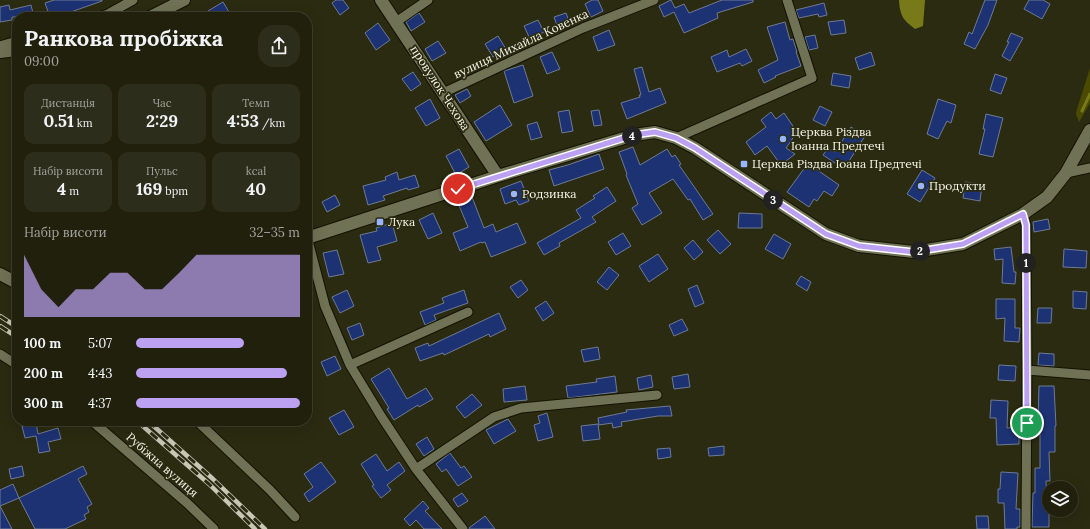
<!DOCTYPE html>
<html lang="uk">
<head>
<meta charset="utf-8">
<style>
  :root { --surface:#20200d; --page:#2d2d1b; --text:#f1f3f6; --muted:#a2a39d; --line:#3d3e2e; --accent:#bca0f2 }
  body { margin:0; font-family:Lora,serif; background:var(--page); color:var(--text); height:100vh; display:flex; flex-direction:column; font-size:15px; white-space:nowrap }
  * { box-sizing:border-box; margin:0 }
  p { font-size:13px; color:var(--muted) }
  .icon { flex:none; width:22px; height:22px; fill:none; stroke:currentColor; stroke-width:2; stroke-linecap:round; stroke-linejoin:round }
  .map { position:relative; flex:1; overflow:hidden }
  .panel { position:absolute; left:12px; top:12px; width:300px; height:414px; display:flex; flex-direction:column; background:var(--surface); border-radius:16px; box-shadow:0 4px 16px #0002,0 0 0 1px var(--line) }
  .panel>* { flex:none }
  .tools { position:absolute; left:1042px; top:481px; display:grid; gap:8px }
  .tools a { display:grid; place-items:center; width:36px; height:36px; border-radius:50%; background:var(--surface); box-shadow:0 4px 16px #0002,0 0 0 1px var(--line); font-size:20px }
  .pin { position:absolute; display:grid; place-items:center; width:34px; height:34px; color:#fff; margin:-17px; border:2px solid #fff; border-radius:50%; box-shadow:0 1px 4px #0007 }
  .km { position:absolute; width:20px; height:20px; margin:-10px; border-radius:50%; background:#222; color:#fff; font-size:11px; line-height:20px; text-align:center }
  .round { display:grid; place-items:center; flex:none; width:42px; height:42px; border-radius:16px; background:var(--page) }
  .head { display:flex; align-items:center; justify-content:space-between; height:68px; padding:0 12px }
  h1 { font-size:22px; font-weight:700; line-height:30px }
  .metrics { display:grid; grid-template-columns:repeat(3,1fr); gap:6px; height:68px; padding:4px 12px }
  .metrics div { display:grid; align-content:center; border-radius:10px; background:var(--page); text-align:center }
  .metrics b { font-size:17px; font-weight:700 }
  .metrics small { font-size:11px; font-weight:400 }
  .metrics p { font-size:11px }
  .chart { height:112px; padding:8px 12px }
  .chart p { display:flex; justify-content:space-between }
  .chart svg { width:100%; height:72px; margin-top:4px; fill:var(--accent); opacity:.7 }
  ul { padding:0 12px; list-style:none; font-size:13px }
  li { display:grid; grid-template-columns:64px 48px 1fr; align-items:center; height:30px }
  li i { height:10px; border-radius:5px; background:var(--accent) }
  .map>svg:first-child { display:block }
  .green { fill:#4a4b00 }
  .water { fill:#787a19 }
  .lines { fill:none; stroke-linecap:round; stroke-linejoin:round }
  .stream { stroke:#787a19; stroke-width:3 }
  .building { fill:#1d3272; stroke:#6f7a94 }
  .minor-casing { stroke:#131300; stroke-width:11 }
  .secondary-casing { stroke:#131300; stroke-width:14 }
  .minor { stroke:#707255; stroke-width:9 }
  .secondary { stroke:#707255; stroke-width:12 }
  .rail-casing { stroke:#c6c7b5; stroke-width:4.5 }
  .rail { stroke:#2a2b11; stroke-width:3; stroke-dasharray:9; stroke-linecap:butt }
  .route-casing { stroke:#fff; stroke-width:8 }
  .route { stroke:#bca0f2; stroke-width:5 }
  .poi-dot { fill:#98b5fd; stroke:#2a2b11; stroke-width:1.5 }
  .labels { text-anchor:middle; stroke-width:3.5; stroke-linejoin:round; paint-order:stroke }
  .street-label { font-size:12px; fill:#f4f6e6; stroke:#2a2b11 }
  .poi-label { font-size:12px; fill:#f4f6e6; stroke:#2a2b11; text-anchor:start }
</style>
</head>
<body>
<div class="map">
<svg width="1090" height="529" viewBox="0 0 1090 529">
  <rect width="100%" height="100%" fill="#2a2b11"/>
  <path class="green" d="M1090 68V103L1079 122 1076 114 1077 109Z"/>
  <path class="water" d="M899 0H925L923 26 915 29C903 20 900 16 899 0Z"/>
  <g class="lines">
    <path class="stream" d="M1082 111 1090 94"/>
  </g>
  <path class="building" d="M54 0H102V1L68 13 70 17H50L45 3Z
    M336 0H343L349 8 340 15 332 3Z
    M592 0H598L603 11 591 17 585 4Z
    M671 0 675 8 684 4 689 13 722 0H753V2L717 13 718 18 684 33 674 12 664 17 659 6Z
    M985 0H997L988 25 975 49 964 44 969 32 972 34Z
    M1029 0H1043L1050 4 1042 19 1024 9Z
    M223 2 232 17H212L208 11Z
    M824 3 827 15 819 17 818 14 799 18 796 10Z
    M9 5 10 10 31 5 34 17H12V20L0 22V7Z
    M419 13 425 22 411 31 406 22Z
    M566 13 570 24 558 28 554 17Z
    M538 20 544 32 530 39 524 26Z
    M844 20 846 33 831 35 828 22Z
    M785 22 790 40 793 39 797 52H796L801 66 775 76 776 77 764 83 758 70 778 60 767 27Z
    M378 23 390 40 376 50 365 33Z
    M609 30 615 45 598 51 593 37Z
    M1011 33 1023 38 1010 61 1002 56 1009 42H1007Z
    M815 35 818 48 809 50 805 37Z
    M498 36 506 49 493 57 485 44Z
    M438 41 446 53 432 61 425 49Z
    M746 49 752 61 742 66 740 63 717 72 711 57 727 50 729 57Z
    M552 52 560 69 547 74 540 57Z
    M871 52 875 65 859 70 855 58Z
    M523 65 533 96 514 103 504 71Z
    M642 67 649 92 660 88 666 103 627 119 621 103 640 97 639 95H641L634 69Z
    M413 72 421 84 411 91 402 79Z
    M833 73 851 76 849 88 831 85Z
    M995 74 1007 78 1001 94 990 90Z
    M467 89 471 96 460 103 455 95Z
    M430 99 440 118 426 126 415 108Z
    M938 99 956 105 951 123 947 121 938 139 927 134Z
    M500 105 512 125 486 141 474 122Z
    M820 106 832 112 825 126 813 120Z
    M569 110 573 131 562 133 558 112Z
    M599 110 602 125 594 126 591 111Z
    M771 112 776 119 784 113 797 132 786 148 795 154 781 165 767 146 755 155 746 142 766 127 761 120Z
    M986 114 1003 118 993 157 979 154 985 129H983Z
    M537 122 542 137 531 140 527 125Z
    M851 127 865 136 844 169 823 155 828 148 835 152Z
    M633 147 640 165 667 149 672 157 675 155 681 164 679 165 713 214 703 220 690 199 688 200 673 179 649 193 662 213 642 225 632 208 638 204 626 175 627 174 619 152Z
    M459 149 469 167 456 175 446 156Z
    M599 154 604 169 554 186 549 170 568 165Z
    M806 166 811 169 813 167 839 185 832 196 824 191 817 201 814 199 809 207 787 192Z
    M922 170 935 178 920 202 907 194Z
    M397 172 399 180 415 175 419 187 408 190 407 188 383 196 385 200 368 205 363 186 386 180 385 177Z
    M521 181 529 201 519 205 516 200 505 204 500 189Z
    M965 182 982 184 980 201 963 198Z
    M607 187 616 201 592 217 596 222 559 243 560 246 544 255 537 243 581 218 576 210 595 198 593 196Z
    M335 195 340 205 327 212 322 202Z
    M472 197 484 228 493 224 496 232 517 223 526 243 491 257 485 242 482 243 481 242 460 251 453 233 468 227 458 203Z
    M433 213 442 233 428 239 419 220Z
    M739 213 762 214V228H738Z
    M1048 219 1050 229 1034 232 1033 222Z
    M392 223 397 241 377 247 381 260 368 263 360 235 377 231 376 228Z
    M718 230 731 244 720 254 707 240Z
    M623 233 631 246 616 255 608 242Z
    M774 234 791 244 783 259 765 249Z
    M693 240 703 252 694 260 684 248Z
    M1011 247 1014 272H1016L1015 284 1002 283 1003 259 995 260 994 249Z
    M1064 249 1087 251 1086 268 1063 267Z
    M337 250 344 274 329 277 323 253Z
    M658 254 668 269 649 282 639 266Z
    M609 267 619 275 607 290 597 282Z
    M801 276 811 282 807 291 796 284Z
    M521 280 528 290 518 298 510 287Z
    M697 285 704 303 695 307 688 289Z
    M347 290 354 306 340 313 332 297Z
    M464 290 468 303 434 315 436 320 425 325 420 312 444 303 442 298Z
    M1073 291 1087 292 1086 309 1073 308Z
    M996 299H1015V328H1020L1019 342 1004 341 1005 318 996 319Z
    M546 301 554 313 543 321 535 308Z
    M1038 308H1052L1051 323H1037Z
    M499 313 506 329 490 337 489 334 444 355 443 353 420 361 415 348 428 343 429 346Z
    M682 319 688 330 674 336 669 325Z
    M360 323 364 335 352 340 347 328Z
    M598 347 600 359 584 362 581 350Z
    M1039 353 1054 354V366L1038 365Z
    M335 356 341 369 327 376 321 362Z
    M999 365 1016 366 1015 381 998 380Z
    M389 368 407 399 426 388 433 399 419 407 418 405 394 420 387 409 389 408 371 379Z
    M688 374 690 387 674 389 672 377Z
    M651 375 653 387 639 390 637 378Z
    M615 376 617 392 568 398 566 386 597 382 596 379Z
    M525 386 527 400 504 402 503 389Z
    M1039 386H1054L1056 426H1055V452H1049L1050 481H1046L1047 509H1049V527H1032L1033 493H1035V468H1040V426H1038Z
    M472 394 482 405 465 418 456 407Z
    M991 400 1008 401 1007 428 1019 427V444L997 445 996 418H990Z
    M670 406 672 416H658L621 422 622 426 613 428 612 423 599 425 598 418 627 412 626 410Z
    M344 410 354 427 339 435 329 418Z
    M547 413 553 437 538 441 534 425 540 423 538 416Z
    M508 419 516 431 494 444 486 430Z
    M36 423 38 434 58 428 61 439 48 442 50 451 39 453 36 436 25 438 22 426Z
    M598 424 600 439 583 441 581 426Z
    M427 437 434 449 424 456 416 444Z
    M724 446V455L709 456 708 448Z
    M670 448 671 457 658 459 657 449Z
    M450 453 461 468 464 466 472 477 458 486 446 469 442 472 436 464Z
    M376 454 387 471 399 462 405 471 387 485 391 490 381 498 372 486 374 485 361 464Z
    M321 462 336 482 309 502 304 494 313 487 304 474Z
    M22 466 24 476 11 479 9 469Z
    M83 466 87 474 78 479 92 504 87 507 89 512 84 515 86 519 65 529H35L19 498Z
    M1001 472 1018 473 1016 509H1020V527H1017V529H1005L1004 503H998V489H1000Z
    M13 484 19 498 0 506V490Z
    M462 493 468 501 458 507 453 499Z
    M423 501 429 508 425 511 442 529H424L416 520 410 526 404 519Z
    M0 506 12 529H0Z
    M485 516 495 529H469V528Z
    M976 516H988L989 529H977Z"/>
  <g class="lines">
    <defs>
      <path id="minor" d="M98 17 108 14 133 0
        M396 22 428 0
        M0 46 17 41
        M443 93 583 28 654 0
        M676 138 812 78 787 0
        M1066 173 1090 168
        M1023 214 1026 225 1027 370 1026 529
        M307 237 325 306 350 365 381 416 416 469 463 529
        M0 354 17 365
        M350 365 468 312
        M1027 370 1090 375
        M92 421 187 503 214 529
        M197 421 270 490 295 517
        M416 469 494 417 521 408 657 395"/>
      <path id="secondary" d="M381 0 498 176
        M150 17 184 0
        M0 52 17 50
        M307 238 498 176 634 135 655 132 676 138 695 148 826 234 859 246 914 252 963 244 1023 214 1047 197 1066 173 1090 130
        M0 274 17 283"/>
    </defs>
    <use href="#minor" class="minor-casing"/>
    <use href="#secondary" class="secondary-casing"/>
    <use href="#minor" class="minor"/>
    <use href="#secondary" class="secondary"/>
    <defs>
      <path id="rail" d="M0 316 17 327
        M0 326 17 337
        M137 421 209 484 255 529
        M148 421 213 479 265 529"/>
    </defs>
    <use href="#rail" class="rail-casing"/>
    <use href="#rail" class="rail"/>
  </g>
  <g class="lines">
    <defs>
      <path id="route" d="M458 189 634 135 655 132 676 138 695 148 826 234 859 246 914 252 963 244 1023 214 1026 225 1027 423"/>
    </defs>
    <use href="#route" class="route-casing"/>
    <use href="#route" class="route"/>
  </g>
  <g class="poi-dot">
    <circle cx="783" cy="139" r="4"/>
    <rect x="740" y="160" width="8" height="8" rx="2"/>
    <circle cx="921" cy="186" r="4"/>
    <circle cx="514" cy="194" r="4"/>
    <rect x="376" y="218" width="8" height="8" rx="2"/>
  </g>
  <g class="labels">
    <g class="street-label">
      <text transform="translate(521 44) rotate(-25)" y="4">вулиця Михайла Ковенка</text>
      <text transform="translate(440 88) rotate(57)" y="4">провулок Чехова</text>
      <text transform="translate(162 465) rotate(41)" y="4">Рубіжна вулиця</text>
    </g>
    <g class="poi-label">
      <text x="791" y="136">Церква Різдва<tspan x="791" dy="14">Іоанна Предтечі</tspan></text>
      <text x="752" y="168">Церква Різдва Іоана Предтечі</text>
      <text x="929" y="190">Продукти</text>
      <text x="522" y="198">Родзинка</text>
      <text x="388" y="226">Лука</text>
    </g>
  </g>
</svg>
<div class="tools">
<a><svg class="icon" aria-label="layers" viewBox="0 0 24 24"><path d="M12 4l9 5-9 5-9-5zM3 14l9 5 9-5"/></svg></a>
</div>
<div class="pin" style="left:1027px;top:423px;background:#1e9e55"><svg class="icon" aria-label="arrive" viewBox="0 0 24 24"><path d="M6 21V4h12l-3 4 3 4H6"/></svg></div>
<div class="pin" style="left:458px;top:189px;background:#d93025"><svg class="icon" aria-label="check" viewBox="0 0 24 24"><path d="M5 12l5 5 9-10"/></svg></div>
<b class="km" style="left:1026px;top:263px">1</b>
<b class="km" style="left:920px;top:251px">2</b>
<b class="km" style="left:773px;top:200px">3</b>
<b class="km" style="left:632px;top:136px">4</b>
<section class="panel">
<div class="head"><div><h1>Ранкова пробіжка</h1><p>09:00</p></div><a class="round"><svg class="icon" aria-label="share" viewBox="0 0 24 24"><path d="M12 15V3M7 8l5-5 5 5M5 13v7h14v-7"/></svg></a></div>
<div class="metrics">
<div><p>Дистанція</p><b>0.51<small> km</small></b></div>
<div><p>Час</p><b>2:29</b></div>
<div><p>Темп</p><b>4:53<small> /km</small></b></div>
</div>
<div class="metrics">
<div><p>Набір висоти</p><b>4<small> m</small></b></div>
<div><p>Пульс</p><b>169<small> bpm</small></b></div>
<div><p>kcal</p><b>40</b></div>
</div>
<div class="chart"><p><span>Набір висоти</span>32–35 m</p>
<svg viewBox="0 0 160 44" preserveAspectRatio="none"><path d="M0 44V6L10 27L20 38L30 27L40 27L50 17L60 17L70 27L80 27L90 17L100 6L110 6L120 6L130 6L140 6L150 6L160 6V44z"/></svg>
</div>
<ul>
<li><b>100 m</b>5:07<i style="width:66%"></i></li>
<li><b>200 m</b>4:43<i style="width:92%"></i></li>
<li><b>300 m</b>4:37<i style="width:100%"></i></li>
</ul>
</section>
</div>
</body>
</html>
